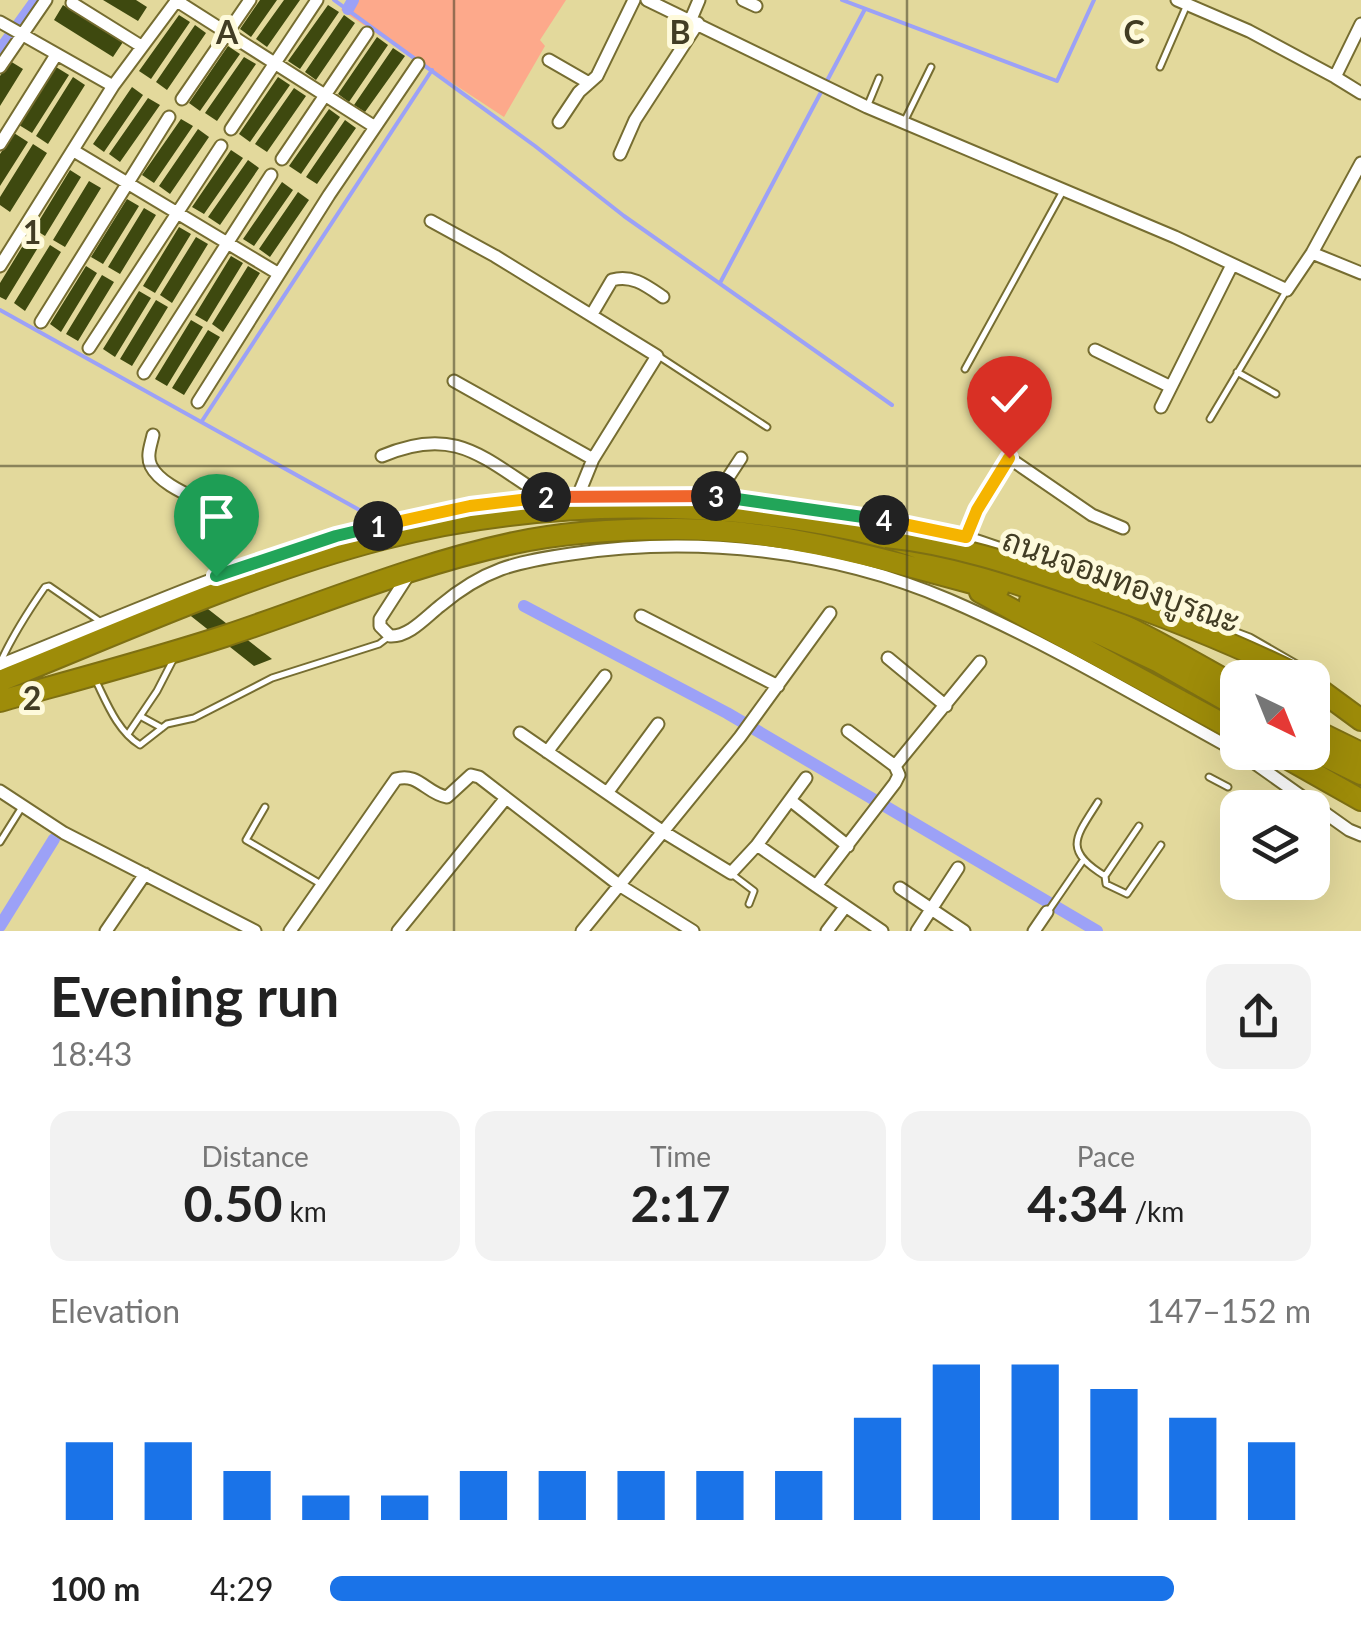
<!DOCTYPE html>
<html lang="en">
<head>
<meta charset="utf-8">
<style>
  :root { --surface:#fff; --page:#f2f2f2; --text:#222; --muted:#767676; --accent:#1a73e8 }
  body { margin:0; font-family:Lato,Sarabun,sans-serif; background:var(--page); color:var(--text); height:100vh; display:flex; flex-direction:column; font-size:38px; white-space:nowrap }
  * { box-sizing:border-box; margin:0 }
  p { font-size:32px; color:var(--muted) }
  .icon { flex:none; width:55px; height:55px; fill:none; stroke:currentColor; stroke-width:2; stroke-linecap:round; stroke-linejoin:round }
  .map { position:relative; height:931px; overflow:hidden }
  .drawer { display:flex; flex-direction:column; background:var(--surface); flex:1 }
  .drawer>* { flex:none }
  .needle { width:65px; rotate:137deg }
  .controls { position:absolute; left:1220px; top:660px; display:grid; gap:20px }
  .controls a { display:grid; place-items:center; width:110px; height:110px; border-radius:20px; background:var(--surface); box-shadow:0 10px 40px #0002; font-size:50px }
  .pin { position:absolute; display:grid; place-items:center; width:85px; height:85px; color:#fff; margin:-102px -42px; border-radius:50% 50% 50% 0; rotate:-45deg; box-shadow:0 0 10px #0007 }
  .pin .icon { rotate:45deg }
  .km { position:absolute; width:50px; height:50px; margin:-25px; border-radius:50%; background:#222; color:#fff; font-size:28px; line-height:50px; text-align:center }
  .round { display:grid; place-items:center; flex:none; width:105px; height:105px; border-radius:20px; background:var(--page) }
  .overview { display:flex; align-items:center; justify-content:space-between; height:170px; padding:0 50px }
  h1 { font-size:55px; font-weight:700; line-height:75px }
  .stats { display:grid; grid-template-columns:repeat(3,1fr); gap:15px; height:170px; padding:10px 50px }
  .stats div { display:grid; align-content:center; border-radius:20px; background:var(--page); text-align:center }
  .stats b { font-size:50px; font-weight:700 }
  .stats small { font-size:28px; font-weight:400 }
  .stats p { font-size:28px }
  .chart { height:280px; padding:20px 50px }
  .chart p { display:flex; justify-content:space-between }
  .chart svg { width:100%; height:180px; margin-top:10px; stroke:var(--accent); stroke-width:6 }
  ul { padding:0 50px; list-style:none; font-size:32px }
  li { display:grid; grid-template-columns:160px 120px 1fr; align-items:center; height:75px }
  li i { height:25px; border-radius:12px; background:var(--accent) }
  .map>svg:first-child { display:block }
  .green { fill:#fda98b }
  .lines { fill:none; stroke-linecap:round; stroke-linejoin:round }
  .stream { stroke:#9ca1f7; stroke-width:4 }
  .canal { stroke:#9ca1f7; stroke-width:12 }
  .building { fill:#3e490f }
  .service-casing { stroke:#766d31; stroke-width:9 }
  .minor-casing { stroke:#766d31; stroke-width:15 }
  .motorway-casing { stroke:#7e7012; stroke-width:24 }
  .service { stroke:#fff; stroke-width:5 }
  .minor { stroke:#fff; stroke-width:11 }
  .motorway { stroke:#9e8c09; stroke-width:20 }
  .motorway-bridge-casing { stroke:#7e7012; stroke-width:24; stroke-linecap:butt }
  .motorway-bridge { stroke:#9e8c09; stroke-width:20 }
  .split-1-casing { stroke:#fff; stroke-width:20 }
  .split-2-casing { stroke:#fff; stroke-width:20 }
  .split-3-casing { stroke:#fff; stroke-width:20 }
  .split-4-casing { stroke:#fff; stroke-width:20 }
  .split-5-casing { stroke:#fff; stroke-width:20 }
  .split-1 { stroke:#22a559; stroke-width:12 }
  .split-2 { stroke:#f5b400; stroke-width:12 }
  .split-3 { stroke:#f0652b; stroke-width:12 }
  .split-4 { stroke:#22a559; stroke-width:12 }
  .split-5 { stroke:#f5b400; stroke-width:12 }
  .grid { fill:none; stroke:#423d24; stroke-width:2.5; stroke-opacity:0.55 }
  .labels { text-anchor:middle; stroke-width:10; stroke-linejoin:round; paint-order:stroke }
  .street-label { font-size:32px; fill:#423d24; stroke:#fefadb }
  .grid-label { font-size:32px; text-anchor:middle; font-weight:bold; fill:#423d24; stroke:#fefadb; stroke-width:10; stroke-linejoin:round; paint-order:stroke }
</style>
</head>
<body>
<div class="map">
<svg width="1361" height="931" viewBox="0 0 1361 931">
  <rect width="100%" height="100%" fill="#e3d99c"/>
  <path class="green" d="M347 0H566L540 40 545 46 504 117 341 10Z"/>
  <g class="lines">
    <path class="stream" d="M334 0 535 146 624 216 892 405
      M842 0 1057 81 1094 0
      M720 283 865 9
      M0 310 372 517
      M202 421 432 70"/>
    <path class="canal" d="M348 9 353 0
      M0 50 36 0
      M524 606 727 713 1097 931
      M0 926 54 839"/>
  </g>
  <path class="building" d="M103 0H136L147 7 138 21Z
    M260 0H277L251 37 240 29Z
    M284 0H300L267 47 256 39Z
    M63 5 123 42 113 57 54 20Z
    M328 5 339 12 300 69 288 61Z
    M179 15 190 22 151 79 139 71Z
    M344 15 355 23 316 80 305 72Z
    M195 25 206 33 167 90 156 82Z
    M377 37 388 45 349 102 338 94Z
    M228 46 240 54 200 111 189 103Z
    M393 48 405 56 365 112 354 105Z
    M244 57 256 64 217 121 205 113Z
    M10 61 23 69 0 106V76Z
    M56 67 69 75 32 133 19 125Z
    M73 77 85 85 48 144 36 136Z
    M278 77 290 85 250 142 239 134Z
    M132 87 143 95 104 152 93 144Z
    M294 88 306 96 267 152 255 144Z
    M148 98 160 105 120 162 109 154Z
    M329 109 340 117 301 174 289 166Z
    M181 119 193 126 154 183 142 175Z
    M345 120 356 128 317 184 306 177Z
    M198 129 209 137 170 194 159 186Z
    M14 133 28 142 0 186V154Z
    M33 144 47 153 10 212 0 205V197Z
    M231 150 243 158 204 214 192 207Z
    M248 160 259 168 220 225 208 217Z
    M70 170 81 177 45 236 34 229Z
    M89 181 101 188 65 247 53 240Z
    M282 182 293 190 254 246 243 239Z
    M298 192 309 200 270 257 259 249Z
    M127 199 139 206 103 264 91 257Z
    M144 208 156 215 120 274 108 267Z
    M179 227 191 234 155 293 143 286Z
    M30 234 42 241 6 300 0 297V283Z
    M196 237 208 244 172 303 160 295Z
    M50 245 61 252 25 311 14 303Z
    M231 256 243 263 207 322 195 315Z
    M86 266 97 273 61 332 50 324Z
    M248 266 260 273 223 332 212 324Z
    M102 275 114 282 78 341 66 334Z
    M139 291 151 298 115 357 103 349Z
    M156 300 168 307 132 366 120 359Z
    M191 320 203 327 167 386 155 379Z
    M208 330 220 337 184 395 172 388Z
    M199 602 272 659 254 666 182 609Z"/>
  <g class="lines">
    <defs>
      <path id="service" d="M1160 67 1186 7
        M867 107 879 78
        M904 122 931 67
        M660 357 767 427
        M965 369 1063 191
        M1237 372 1276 394
        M1210 419 1285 293
        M1 661C13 635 29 610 45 587L49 586 101 622
        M95 679C106 701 117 731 140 745L167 724 194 718 272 678 379 644 387 638
        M140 716 162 728
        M128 734 157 691 174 658
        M1209 777 1228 787
        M1098 802C1075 838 1063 850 1105 876
        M265 807 246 840 319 883
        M1139 826 1105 876 1106 884 1127 894 1161 845
        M0 842 22 807
        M733 875 754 891 749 904
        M1049 910 1082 862"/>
      <path id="minor" d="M647 0 867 107 1175 237 1287 290 1312 253 1361 163
        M743 0 756 6
        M1177 0 1249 31 1335 77
        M177 1 375 127
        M72 3 141 46
        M691 19 699 0
        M0 22 113 86
        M1361 24 1335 77 1361 93
        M549 60 589 83
        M0 67 46 0
        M182 99 250 0
        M559 122 579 92 597 76 634 0
        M231 129 317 0
        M0 144 56 55
        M74 151 279 274
        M620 154 635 120 698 23
        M282 159 367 33
        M431 221 495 256 657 356 593 459 578 496
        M1312 253 1361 273
        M0 266 113 86 177 0
        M592 314 612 280C632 274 647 286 663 297
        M41 322 169 117
        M89 348 221 146
        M1095 350 1171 387
        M144 373 271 175
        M454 381 593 459
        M198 402 329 195 418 64
        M1161 407 1232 265
        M153 435C151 445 146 456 151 466 164 492 217 503 239 524L216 576
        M382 456C456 424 484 459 545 497
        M716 496 741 458
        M966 537 977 510 1009 458 1092 515 1123 528
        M409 574 380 619V626L390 636C409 637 426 617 440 606 484 569 515 562 571 554 695 535 833 550 949 600 1049 643 1143 700 1238 752
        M1095 582 1249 640 1320 681
        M641 616 778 686
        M888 658 946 706
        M0 665C110 621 218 573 332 538 499 486 678 485 849 514 889 521 929 527 968 538 997 547 1025 558 1054 568
        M848 731 895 766
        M520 733 662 831 731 873 757 845 806 778
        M547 752 605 676
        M1239 752 1349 830 1361 835
        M0 791 64 833 255 931
        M607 793 658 724
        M790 800 848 846
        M757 845 816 886 895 783 899 775 895 766 980 662
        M816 886 882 931
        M900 888 964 931
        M106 931 145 874
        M290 931 396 779C418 772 427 794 447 797L471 775 479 777 619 885 693 931
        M398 931 506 798
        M582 931 740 737 830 613
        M827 931 845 907
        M917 931 958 868
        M1034 931 1047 912"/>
      <path id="motorway" d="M980 592 1238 732
        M1030 601 1159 662 1238 707
        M0 681C125 631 251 573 382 539 538 498 727 497 884 537 912 544 941 557 969 567 1009 582 1051 594 1090 610 1141 631 1189 660 1238 687
        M1312 684 1361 720
        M0 701C75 680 151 660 225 636 321 604 415 564 514 543 565 532 619 529 672 529 782 528 893 562 998 590
        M1312 729 1361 753
        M1312 750 1361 774
        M1276 752 1361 800"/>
    </defs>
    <use href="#service" class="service-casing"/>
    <use href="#minor" class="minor-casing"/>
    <use href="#motorway" class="motorway-casing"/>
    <use href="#service" class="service"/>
    <use href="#minor" class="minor"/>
    <use href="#motorway" class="motorway"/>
    <defs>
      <path id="motorway-bridge" d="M886 537C958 544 1027 569 1095 592 1164 616 1230 642 1295 674"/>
    </defs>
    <use href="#motorway-bridge" class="motorway-bridge-casing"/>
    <use href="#motorway-bridge" class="motorway-bridge"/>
  </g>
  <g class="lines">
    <defs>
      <path id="split-1" d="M216 576 336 536 378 526"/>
      <path id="split-2" d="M378 526 470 506 546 497"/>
      <path id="split-3" d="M546 497 716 496"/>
      <path id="split-4" d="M716 496 884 520"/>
      <path id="split-5" d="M884 520 966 537 977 510 1009 458"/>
    </defs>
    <use href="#split-1" class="split-1-casing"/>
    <use href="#split-2" class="split-2-casing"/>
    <use href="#split-3" class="split-3-casing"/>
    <use href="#split-4" class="split-4-casing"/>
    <use href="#split-5" class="split-5-casing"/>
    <use href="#split-1" class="split-1"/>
    <use href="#split-2" class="split-2"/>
    <use href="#split-3" class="split-3"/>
    <use href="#split-4" class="split-4"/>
    <use href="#split-5" class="split-5"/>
  </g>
  <path class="grid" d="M454 0V931M907 0V931M0 466H1361"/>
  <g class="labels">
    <g class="street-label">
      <text transform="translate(1121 581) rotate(20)" y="11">ถนนจอมทองบูรณะ</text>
    </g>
  </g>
  <g class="grid-label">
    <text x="227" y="44">A</text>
    <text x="680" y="44">B</text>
    <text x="1134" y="44">C</text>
    <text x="32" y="244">1</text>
    <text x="32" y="710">2</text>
  </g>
</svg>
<div class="controls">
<a><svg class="needle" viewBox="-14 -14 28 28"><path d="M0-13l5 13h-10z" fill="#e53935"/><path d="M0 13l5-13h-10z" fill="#767676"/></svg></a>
<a><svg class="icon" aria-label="layers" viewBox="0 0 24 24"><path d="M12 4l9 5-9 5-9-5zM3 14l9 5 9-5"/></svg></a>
</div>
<div class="pin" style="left:216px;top:576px;background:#1e9e55"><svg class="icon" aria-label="arrive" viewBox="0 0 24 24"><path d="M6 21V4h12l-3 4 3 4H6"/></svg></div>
<div class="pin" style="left:1009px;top:458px;background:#d93025"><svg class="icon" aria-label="check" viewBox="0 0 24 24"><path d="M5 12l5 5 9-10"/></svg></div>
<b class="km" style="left:378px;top:526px">1</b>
<b class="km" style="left:546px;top:497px">2</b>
<b class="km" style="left:716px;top:496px">3</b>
<b class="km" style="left:884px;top:520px">4</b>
</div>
<section class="drawer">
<div class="overview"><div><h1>Evening run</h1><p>18:43</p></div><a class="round"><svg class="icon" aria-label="share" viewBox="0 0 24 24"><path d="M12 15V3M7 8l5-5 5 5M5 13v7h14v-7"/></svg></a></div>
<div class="stats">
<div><p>Distance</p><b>0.50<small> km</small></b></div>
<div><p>Time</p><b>2:17</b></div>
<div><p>Pace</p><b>4:34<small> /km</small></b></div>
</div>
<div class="chart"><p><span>Elevation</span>147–152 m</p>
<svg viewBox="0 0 160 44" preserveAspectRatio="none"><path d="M5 44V25M15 44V25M25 44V32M35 44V38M45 44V38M55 44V32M65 44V32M75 44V32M85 44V32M95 44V32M105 44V19M115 44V6M125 44V6M135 44V12M145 44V19M155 44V25"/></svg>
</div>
<ul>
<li><b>100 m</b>4:29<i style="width:86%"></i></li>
</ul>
</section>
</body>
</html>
